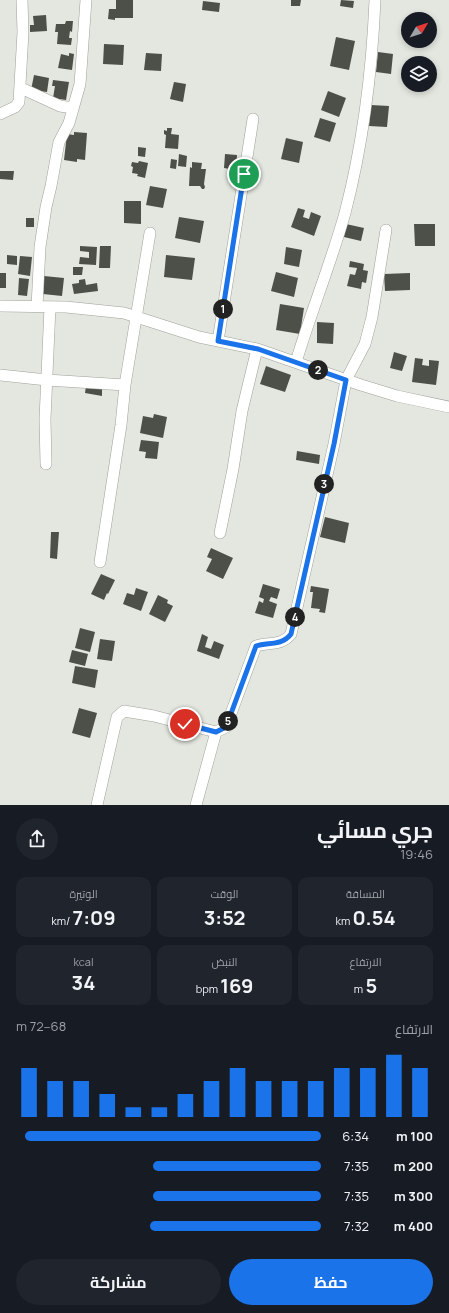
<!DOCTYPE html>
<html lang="ar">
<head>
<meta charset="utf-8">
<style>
  :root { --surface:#171b24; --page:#20242c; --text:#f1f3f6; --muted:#9ea1a6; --accent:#1a73e8 }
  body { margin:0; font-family:Manrope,Cairo,sans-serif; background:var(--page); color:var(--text); direction:rtl; height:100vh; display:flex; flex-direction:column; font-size:15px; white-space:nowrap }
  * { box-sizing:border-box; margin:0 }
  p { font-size:13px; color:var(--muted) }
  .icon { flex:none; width:22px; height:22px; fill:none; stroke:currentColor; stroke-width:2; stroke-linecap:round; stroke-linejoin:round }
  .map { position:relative; height:805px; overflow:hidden; direction:ltr }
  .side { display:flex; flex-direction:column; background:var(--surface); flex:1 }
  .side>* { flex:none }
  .needle { width:26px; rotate:51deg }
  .tools { position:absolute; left:401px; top:12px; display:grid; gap:8px }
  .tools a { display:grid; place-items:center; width:36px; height:36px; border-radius:50%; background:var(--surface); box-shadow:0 2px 6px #0003; font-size:20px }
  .pin { position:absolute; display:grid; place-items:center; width:34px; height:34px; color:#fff; margin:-17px; border:2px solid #fff; border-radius:50%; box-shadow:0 1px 4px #0007 }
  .km { position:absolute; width:20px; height:20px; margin:-10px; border-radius:50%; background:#222; color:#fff; font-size:11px; line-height:20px; text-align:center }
  .round { display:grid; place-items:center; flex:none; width:42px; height:42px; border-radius:21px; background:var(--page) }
  .summary { display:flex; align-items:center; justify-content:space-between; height:68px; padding:0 16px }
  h1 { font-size:22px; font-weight:700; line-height:30px }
  .metrics { display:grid; grid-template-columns:repeat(3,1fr); gap:6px; height:68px; padding:4px 16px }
  .metrics div { display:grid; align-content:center; border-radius:10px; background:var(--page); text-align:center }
  .metrics b { font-size:20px; font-weight:700 }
  .metrics small { font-size:11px; font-weight:400 }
  .metrics p { font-size:11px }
  .chart { height:112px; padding:8px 16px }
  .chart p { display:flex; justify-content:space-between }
  .chart svg { width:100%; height:72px; margin-top:4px; stroke:var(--accent); stroke-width:6 }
  .primary-button { display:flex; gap:8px; margin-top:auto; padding:8px 16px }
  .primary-button a { flex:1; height:46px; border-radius:24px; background:var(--accent); color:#fff; font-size:16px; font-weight:700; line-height:46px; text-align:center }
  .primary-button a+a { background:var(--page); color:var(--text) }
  ul { padding:0 16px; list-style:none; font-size:13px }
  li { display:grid; grid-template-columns:64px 48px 1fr; align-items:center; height:30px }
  li i { height:10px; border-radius:5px; background:var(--accent) }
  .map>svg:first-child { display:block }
  .building { fill:#4d5049 }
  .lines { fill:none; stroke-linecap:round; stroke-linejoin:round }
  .minor-casing { stroke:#9ea29a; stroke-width:12 }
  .minor { stroke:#fff; stroke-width:11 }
  .route-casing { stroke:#fff; stroke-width:8 }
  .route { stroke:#1a73e8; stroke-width:5 }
</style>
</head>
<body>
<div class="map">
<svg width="449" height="805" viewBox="0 0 449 805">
  <rect width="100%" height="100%" fill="#e3e7df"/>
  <path class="building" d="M116 0H133V18H115V20L108 19 109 9H116Z
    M291 0H301L300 6H291Z
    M341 0 354 1 353 8 340 6Z
    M203 1 220 3 219 12 202 10Z
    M46 15 47 31 30 32V25H34L33 16Z
    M66 21H73L72 32 70 31 69 38H72L71 45 57 44 58 32H55L56 24H65Z
    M336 37 355 41 349 70 330 66Z
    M104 44 124 45 123 65 103 64Z
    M378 52 393 54 391 74 376 72Z
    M69 53 74 54 72 70 58 68 61 54 69 56Z
    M146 53 162 54 161 71 144 70Z
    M34 75 49 78 47 92 31 90Z
    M53 80 69 82 66 100 53 98 55 86H52Z
    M174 82 186 84 183 102 170 99Z
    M328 91 346 98 339 117 321 110Z
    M371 105 389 106 387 127 369 126Z
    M320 118 336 123 330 142 314 137Z
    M167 128H172L171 134 179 135 178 149 165 148 166 135 164 134V130L167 131Z
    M74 132 87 133 85 160 77 159V162L64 160 67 134 74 135Z
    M286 138 303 142 299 163 281 159Z
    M138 147 146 148 145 157 138 156Z
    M179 154 187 156 186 167 178 166Z
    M225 154 237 155 236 170 224 168Z
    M171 159 177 160 176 169 170 168Z
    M139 161 148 163 145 178 137 176 138 174 132 173 133 167 131 166 132 162 138 163Z
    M192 162 202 163 201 169H206L204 184 205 187 204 189H202L200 186H189L190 167 192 168Z
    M0 171H14L13 180 0 179Z
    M150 186 167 189 163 208 146 205Z
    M124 201H141V224L124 223Z
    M298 208 305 210 303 217 309 219 311 212 321 216 314 236 291 227Z
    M179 217 204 221 200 243 175 238Z
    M26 218H34V227H26Z
    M346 224 364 228 361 241 344 237Z
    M414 224H435V246H415Z
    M80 246 97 247 96 265 79 264 80 257 89 258V252L80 251Z
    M100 246H111L110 268H99Z
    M286 247 302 250 299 267 284 264Z
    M7 255 17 256V265L7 264Z
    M166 255 195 258 192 280 164 277Z
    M20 256 32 257 30 276 18 274Z
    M350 261 364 264 363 270 368 271 366 283 362 282 361 289 347 286 350 274 355 275 357 268 349 267Z
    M73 267H83L82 275H73Z
    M276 272 298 278 294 297 271 291Z
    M0 273H6V288H0Z
    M410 273V290L385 291 384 274Z
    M44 276 64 278 62 296 43 294Z
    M19 278 29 279 27 296 18 295Z
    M85 279 86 285 97 283 98 291 74 294 72 284 79 283V280Z
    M280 304 304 308 300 334 276 330Z
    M317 322 334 323 333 344 317 343Z
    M394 352 407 356 402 371 390 368Z
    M415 358 423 359 422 365 429 366V360L439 361 436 385 412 382Z
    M266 366 291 375 285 392 260 384Z
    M86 386 102 387V396L85 393Z
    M154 414 167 417 163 438 140 433 143 416 153 418Z
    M141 440 159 442 157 459 145 458 146 452 139 451Z
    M297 451 320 455 319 464 296 460Z
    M325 517 349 523 345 543 320 537Z
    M51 532H59L57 559 50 558Z
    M211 548 233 558 223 579 206 571 212 559 207 557Z
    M101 574 115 580 108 594 107 593 104 600 91 594Z
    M263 584 280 589 277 599 271 597 269 601 277 604 273 618 255 613 259 601 263 603 264 599 259 597Z
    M311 586 329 589 325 613 319 612 320 609 311 608 313 592H310Z
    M136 588 148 592 141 611 123 604 127 593 134 595Z
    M158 595 168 600 167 603 173 606 165 622 149 614Z
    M80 628 95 632 90 652 75 648Z
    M202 634 208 637 205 647 211 649 214 641 224 645 219 659 197 651Z
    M100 639 115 641 112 661 97 659Z
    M72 650 88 654 85 666 69 662Z
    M75 666 98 670 95 688 72 683Z
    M79 708 97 713 90 738 72 733Z"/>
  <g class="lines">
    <defs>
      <path id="minor" d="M21 88 60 106 73 108
        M0 114 15 107 19 102 23 32 22 0
        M0 306 66 307 124 313 199 337 257 349 361 385 397 396 449 407
        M37 307 40 247 46 207 51 186 59 142 69 123 80 84 86 0
        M218 341 253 119
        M296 362C311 312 331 263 345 213 363 144 372 71 375 0
        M0 375 47 380 125 385
        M46 464 45 419 50 307
        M220 533 233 469 242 411 257 349
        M100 562 121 425 125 385 150 233
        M97 805 117 717 124 711 154 716 216 732 226 727 256 646C269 642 282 646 291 634L334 444 346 380 365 344 372 317 386 230
        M196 805 216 732"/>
    </defs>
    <use href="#minor" class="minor-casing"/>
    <use href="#minor" class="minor"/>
  </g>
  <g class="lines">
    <defs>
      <path id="route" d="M185 724 216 732 226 727 256 646C268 642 282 646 291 634L334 444 346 380 258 349 218 341 244 174"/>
    </defs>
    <use href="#route" class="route-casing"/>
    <use href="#route" class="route"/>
  </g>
</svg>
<div class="tools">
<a><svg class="needle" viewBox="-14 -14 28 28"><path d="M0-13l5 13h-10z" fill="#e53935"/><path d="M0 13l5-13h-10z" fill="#9ea1a6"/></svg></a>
<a><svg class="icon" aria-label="layers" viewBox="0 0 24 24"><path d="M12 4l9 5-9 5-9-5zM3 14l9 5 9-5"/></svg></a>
</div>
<div class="pin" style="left:244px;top:174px;background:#1e9e55"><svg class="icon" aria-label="arrive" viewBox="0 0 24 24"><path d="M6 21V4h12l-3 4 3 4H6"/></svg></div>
<div class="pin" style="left:185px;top:724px;background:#d93025"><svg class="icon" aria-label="check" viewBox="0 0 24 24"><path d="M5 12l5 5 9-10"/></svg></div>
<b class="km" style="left:223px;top:309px">1</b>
<b class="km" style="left:318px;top:370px">2</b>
<b class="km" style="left:324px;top:484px">3</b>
<b class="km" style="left:295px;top:617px">4</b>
<b class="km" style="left:228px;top:721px">5</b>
</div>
<section class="side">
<div class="summary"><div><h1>جري مسائي</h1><p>19:46</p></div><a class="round"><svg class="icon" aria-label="share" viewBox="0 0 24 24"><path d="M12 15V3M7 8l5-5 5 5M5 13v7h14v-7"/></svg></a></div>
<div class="metrics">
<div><p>المسافة</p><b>0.54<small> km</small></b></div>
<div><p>الوقت</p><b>3:52</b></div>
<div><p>الوتيرة</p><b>7:09<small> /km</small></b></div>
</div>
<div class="metrics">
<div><p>الارتفاع</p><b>5<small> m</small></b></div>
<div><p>النبض</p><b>169<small> bpm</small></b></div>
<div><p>kcal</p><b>34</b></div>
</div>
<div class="chart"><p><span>الارتفاع</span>68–72 m</p>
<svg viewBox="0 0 160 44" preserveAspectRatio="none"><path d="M5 44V14M15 44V22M25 44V22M35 44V30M45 44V38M55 44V38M65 44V30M75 44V22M85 44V14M95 44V22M105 44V22M115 44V22M125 44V14M135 44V14M145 44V6M155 44V14"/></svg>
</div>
<ul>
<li><b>100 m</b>6:34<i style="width:97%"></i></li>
<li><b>200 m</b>7:35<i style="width:55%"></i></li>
<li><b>300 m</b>7:35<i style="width:55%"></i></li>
<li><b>400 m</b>7:32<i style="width:56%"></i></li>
</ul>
<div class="primary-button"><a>حفظ</a><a>مشاركة</a></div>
</section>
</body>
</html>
